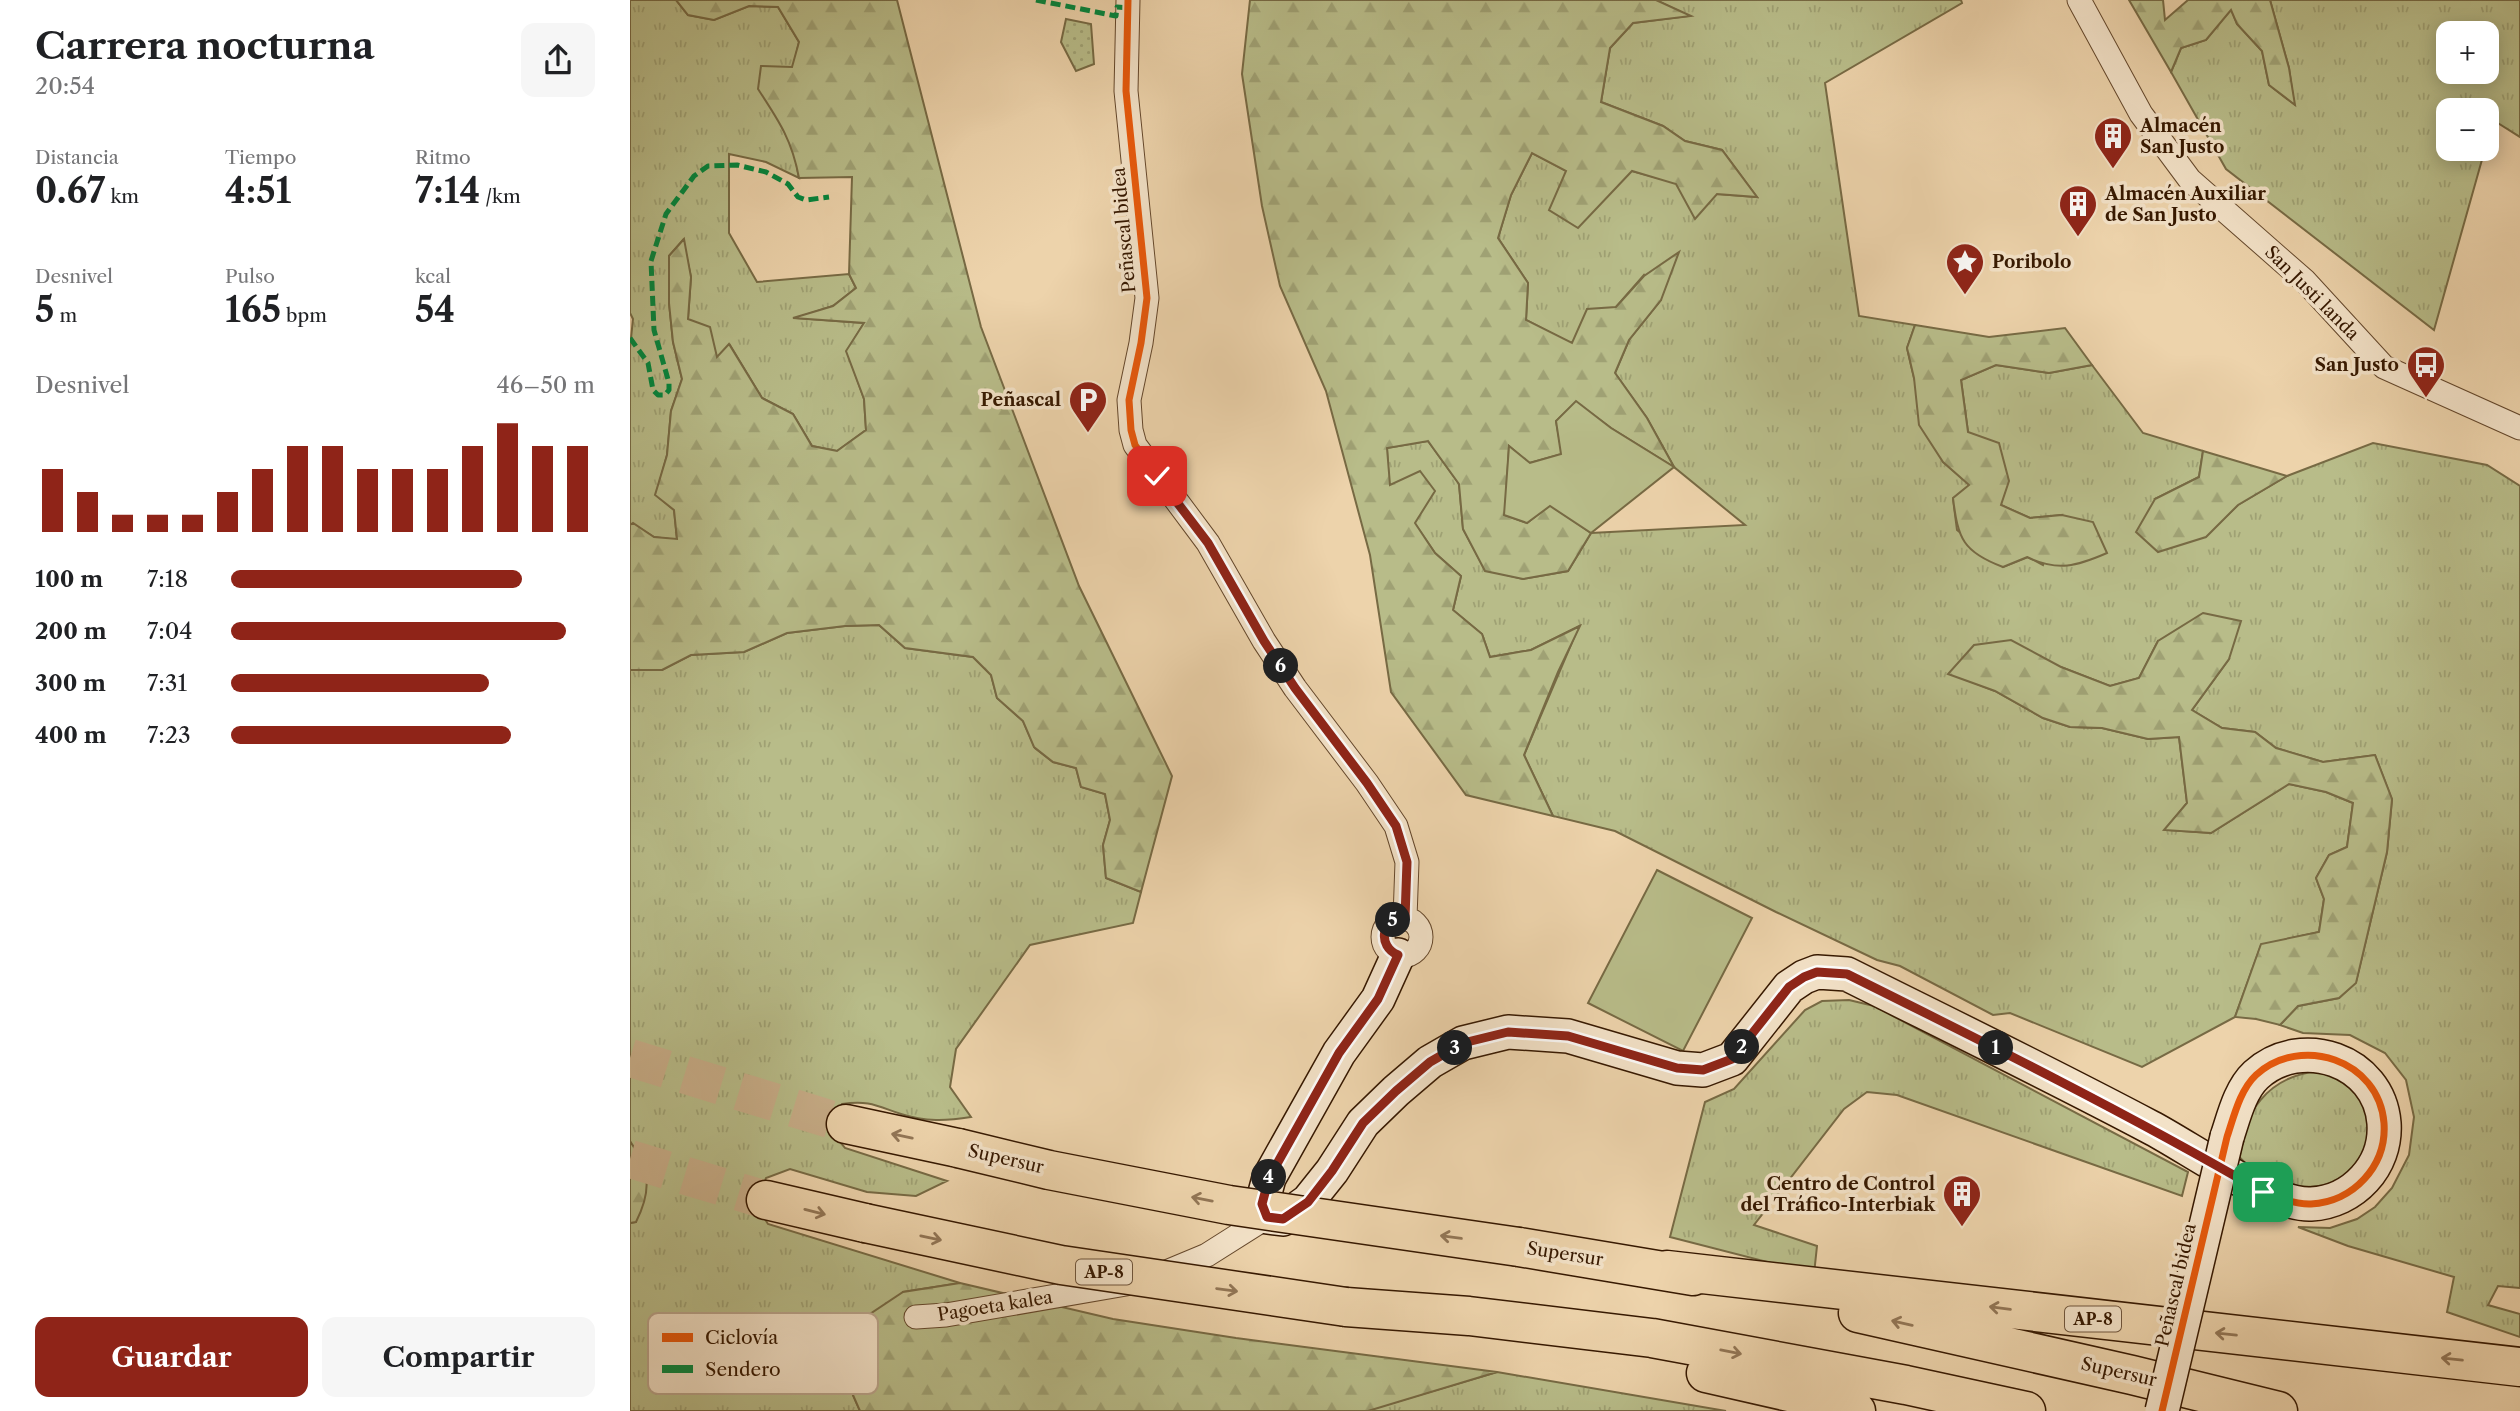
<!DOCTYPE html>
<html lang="es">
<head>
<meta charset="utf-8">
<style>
  :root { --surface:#fff; --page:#f6f6f6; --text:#202124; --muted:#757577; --accent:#8f2418 }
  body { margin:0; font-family:"Libre Caslon Text",serif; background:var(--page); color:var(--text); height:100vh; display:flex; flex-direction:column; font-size:26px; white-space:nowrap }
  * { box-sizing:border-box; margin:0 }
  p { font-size:23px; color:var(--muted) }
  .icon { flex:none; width:38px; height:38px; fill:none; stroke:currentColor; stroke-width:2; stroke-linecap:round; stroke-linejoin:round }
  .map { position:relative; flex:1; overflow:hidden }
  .drawer { display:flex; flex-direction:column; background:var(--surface); width:630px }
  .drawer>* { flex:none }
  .buttons { position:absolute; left:1806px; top:21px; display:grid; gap:14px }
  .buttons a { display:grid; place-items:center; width:63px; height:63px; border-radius:14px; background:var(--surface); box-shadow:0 4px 18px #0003; font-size:35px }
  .pin { position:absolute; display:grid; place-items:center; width:60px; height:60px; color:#fff; margin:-30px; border-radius:14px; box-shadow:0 4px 10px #0006 }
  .km { position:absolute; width:35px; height:35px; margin:-18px; border-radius:50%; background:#222; color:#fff; font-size:19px; line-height:35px; text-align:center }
  .round { display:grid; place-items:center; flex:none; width:74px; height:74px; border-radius:14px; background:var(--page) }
  .head { display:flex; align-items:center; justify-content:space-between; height:119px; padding:0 35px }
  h1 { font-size:38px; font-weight:700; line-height:52px }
  .stats { display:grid; grid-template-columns:repeat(3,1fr); gap:10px; height:119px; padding:7px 35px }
  .stats div { display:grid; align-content:center }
  .stats b { font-size:35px; font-weight:700 }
  .stats small { font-size:19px; font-weight:400 }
  .stats p { font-size:19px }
  .chart { height:196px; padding:14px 35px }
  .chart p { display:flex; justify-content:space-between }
  .chart svg { width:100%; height:126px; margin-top:7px; stroke:var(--accent); stroke-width:6 }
  .primary-button { display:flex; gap:14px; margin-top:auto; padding:14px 35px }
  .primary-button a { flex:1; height:80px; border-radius:14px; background:var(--accent); color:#fff; font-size:28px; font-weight:700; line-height:80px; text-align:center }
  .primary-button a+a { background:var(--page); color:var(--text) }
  ul { padding:0 35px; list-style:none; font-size:23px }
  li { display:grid; grid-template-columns:112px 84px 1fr; align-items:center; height:52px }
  li i { height:18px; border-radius:9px; background:var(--accent) }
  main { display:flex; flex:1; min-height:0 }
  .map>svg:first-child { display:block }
  .grass { fill:url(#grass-tufts); stroke:#776a44; stroke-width:2; fill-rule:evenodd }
  .forest { fill:url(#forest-firs); stroke:#776a44; stroke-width:2 }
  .park { fill:url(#park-dots); stroke:#776a44; stroke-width:2 }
  .garden { fill:#b8bc89; stroke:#776a44; stroke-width:2 }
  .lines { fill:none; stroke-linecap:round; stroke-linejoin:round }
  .highway-tunnel { stroke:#c8ae89; stroke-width:38; stroke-dasharray:38 19; stroke-linecap:butt }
  .street-casing { stroke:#64472b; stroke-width:25 }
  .secondary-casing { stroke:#361800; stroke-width:36 }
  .highway-casing { stroke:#361800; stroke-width:41 }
  .street { stroke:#f3e2c8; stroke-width:23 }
  .secondary { stroke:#f3e2c8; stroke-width:33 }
  .highway { stroke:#edd3ab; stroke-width:38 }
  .secondary-bridge-casing { stroke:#361800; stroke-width:36; stroke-linecap:butt }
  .highway-bridge-casing { stroke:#361800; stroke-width:41; stroke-linecap:butt }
  .secondary-bridge { stroke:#f3e2c8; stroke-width:33 }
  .highway-bridge { stroke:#edd3ab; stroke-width:38 }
  .quiet { stroke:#00873e; stroke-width:5; stroke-dasharray:10 5; stroke-linecap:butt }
  .cycleway-casing { stroke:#f3e2c8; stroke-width:11 }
  .cycleway { stroke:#e8590c; stroke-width:7 }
  .oneway { stroke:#927656 }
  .route-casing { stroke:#fff; stroke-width:14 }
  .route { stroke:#8f2418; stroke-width:9 }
  .labels { text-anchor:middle; stroke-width:7; stroke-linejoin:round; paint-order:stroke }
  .shield { fill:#f3e2c8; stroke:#6f553c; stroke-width:2 }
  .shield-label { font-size:16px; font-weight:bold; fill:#361800 }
  .poi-label { font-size:18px; font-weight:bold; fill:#361800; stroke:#f3e2c8; text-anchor:start }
  .street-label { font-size:18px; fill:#361800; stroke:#f3e2c8 }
  .key { fill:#f3e2c8; stroke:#baa58c; stroke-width:2 }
  .key-label { font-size:19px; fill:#361800 }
</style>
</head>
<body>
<main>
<section class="drawer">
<div class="head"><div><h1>Carrera nocturna</h1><p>20:54</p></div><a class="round"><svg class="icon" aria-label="share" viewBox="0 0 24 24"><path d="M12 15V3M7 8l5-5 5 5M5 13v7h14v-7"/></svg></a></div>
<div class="stats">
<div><p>Distancia</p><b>0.67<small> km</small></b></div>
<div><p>Tiempo</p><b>4:51</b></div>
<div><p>Ritmo</p><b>7:14<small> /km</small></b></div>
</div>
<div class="stats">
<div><p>Desnivel</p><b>5<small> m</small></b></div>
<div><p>Pulso</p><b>165<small> bpm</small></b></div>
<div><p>kcal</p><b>54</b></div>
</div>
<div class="chart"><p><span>Desnivel</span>46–50 m</p>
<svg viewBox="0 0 160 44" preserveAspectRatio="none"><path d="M5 44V22M15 44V30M25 44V38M35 44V38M45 44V38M55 44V30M65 44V22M75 44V14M85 44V14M95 44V22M105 44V22M115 44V22M125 44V14M135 44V6M145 44V14M155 44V14"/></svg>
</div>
<ul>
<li><b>100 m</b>7:18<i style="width:80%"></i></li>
<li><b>200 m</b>7:04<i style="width:92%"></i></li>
<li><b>300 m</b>7:31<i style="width:71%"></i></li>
<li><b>400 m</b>7:23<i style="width:77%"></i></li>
</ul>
<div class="primary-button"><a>Guardar</a><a>Compartir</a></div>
</section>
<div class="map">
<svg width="1890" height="1411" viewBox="0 0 1890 1411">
  <defs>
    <pattern id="grass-tufts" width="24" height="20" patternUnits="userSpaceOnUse" patternTransform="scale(1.75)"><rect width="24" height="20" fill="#b8bc89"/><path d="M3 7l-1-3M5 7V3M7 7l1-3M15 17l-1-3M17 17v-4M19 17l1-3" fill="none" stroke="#9fa174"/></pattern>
    <pattern id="forest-firs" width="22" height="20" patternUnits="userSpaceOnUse" patternTransform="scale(1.75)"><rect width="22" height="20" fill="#b8bc89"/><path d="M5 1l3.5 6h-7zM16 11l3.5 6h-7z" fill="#9fa174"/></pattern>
    <pattern id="park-dots" width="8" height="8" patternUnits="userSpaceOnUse" patternTransform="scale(1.75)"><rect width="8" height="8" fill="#b8bc89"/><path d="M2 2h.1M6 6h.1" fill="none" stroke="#9fa174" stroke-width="1.8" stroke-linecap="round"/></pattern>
  </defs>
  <rect width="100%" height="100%" fill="#edd3ab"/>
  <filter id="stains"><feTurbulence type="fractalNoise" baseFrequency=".00286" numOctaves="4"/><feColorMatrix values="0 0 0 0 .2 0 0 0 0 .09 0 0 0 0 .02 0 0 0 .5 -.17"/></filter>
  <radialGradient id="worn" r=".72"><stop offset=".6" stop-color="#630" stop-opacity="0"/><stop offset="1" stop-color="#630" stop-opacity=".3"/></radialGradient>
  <path class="grass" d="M0 0H46L58 15 84 20 119 6 148 7 169 42 150 123 164 151 169 178 136 162 99 154V233L127 282 219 274 226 288 203 306 166 318 234 323 217 351 234 399 236 430 207 451 182 446 163 414 132 398 100 345 87 358 58 319 61 277 53 240 39 256V303L43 342 52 379 41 411 37 455 26 495 44 510 47 540 24 537 3 524 0 525V348L3 319 0 313Z
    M1026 0H1331L1332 3 1195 83 1229 316 1285 325 1277 348 1284 378 1313 462 1340 485 1323 499 1327 530 1373 567 1398 557 1413 565 1432 515 1400 518 1371 505 1338 432 1331 380 1366 365 1419 373 1462 365 1513 433 1573 451 1569 477 1525 499 1575 537 1608 505 1657 476 1743 443 1857 465 1890 486V1288L1868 1286 1858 1305 1890 1314V1337L1817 1312 1824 1277 1718 1246 1668 1227 1700 1228 1727 1219 1745 1207 1762 1188 1779 1155 1784 1117 1776 1080 1755 1053 1720 1035 1673 1033 1650 1025 1668 1006 1709 998 1726 982 1757 852 1762 800 1745 755 1693 762 1646 748 1625 732 1592 728 1562 710 1599 659 1528 641 1509 678 1480 686 1431 667 1319 673 1365 691 1413 718 1440 727 1472 728 1518 739 1549 737 1557 803 1535 830 1581 833 1659 784 1696 792 1723 803 1717 847 1699 855 1686 878 1694 899 1689 932 1631 945 1605 1017 1512 1067 1380 1013 1363 1015 1270 966 1247 960 1146 912 985 831 923 816 894 755 949 626 901 650 860 657 852 634 823 610 831 576 805 553 759 486 757 448 798 441 829 484 833 529 855 570 893 579 938 571 961 533 1115 525 1044 467 1017 418 985 373 999 340 1031 300 1014 275 986 307 942 344 896 320 898 283 868 238 881 195 902 153 937 171H1002L1087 194 1127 197 1092 150 1055 141 1033 126 971 102 980 48 1003 23 1059 16Z
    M1640 0H1890V137L1863 120 1857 143V110H1818V149H1855L1804 330 1596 169 1541 72 1551 48 1576 40 1601 9 1607 24 1632 51 1639 85 1664 104 1659 68ZM1818 33H1857V72H1818Z
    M249 625 275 648 343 657 361 675 367 698 393 721 405 748 423 762 446 768 451 787 475 794 480 820 473 845 476 878 511 892 503 923 400 945 326 1049 320 1087 341 1117C317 1121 295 1122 271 1114 247 1106 239 1100 212 1104L204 1122V1135L215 1148 317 1181 286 1196 237 1192 160 1169 136 1178 126 1205 138 1224 330 1283 273 1292 219 1386 230 1411H0V1223L6 1222 0 1141V670H32L61 655 114 652 157 633 215 626Z
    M1219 1000 1244 1006 1558 1172 1552 1196 1267 1095 1237 1092 1214 1109 1124 1225 1187 1246 1184 1274 1040 1237 1075 1102 1104 1089 1175 1010 1192 1001Z
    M1681 1072C1687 1073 1697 1072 1703 1075 1720 1082 1741 1104 1742 1123 1743 1130 1732 1157 1728 1164 1710 1194 1654 1191 1628 1174 1620 1169 1612 1159 1604 1152 1618 1112 1635 1080 1681 1072Z
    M867 1372 1096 1411H743L742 1409Z"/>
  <path class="forest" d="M46 0H267L351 327 449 586 542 776 511 892 476 878 473 845 480 820 475 794 451 787 446 768 423 762 404 747 393 721 367 698 361 675 343 657 275 648 249 625 215 626 157 633 114 652 61 655 32 670H0V525L3 523 24 537 47 539 44 510 25 495 37 455 41 411 52 379 43 342 39 303V256L54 239 61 277 58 319 80 327 87 357 99 344 132 398 163 414 182 446 207 451 236 430 234 399 216 351 234 323 163 318 203 306 226 288 219 274 222 177 169 178C162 140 149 121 128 89L131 66 162 67 169 42 148 7 119 6 84 20 58 15Z
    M620 0H1026L1061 16 1003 23 980 48 971 102 1033 126 1055 141 1092 150 1127 197 1087 194 1065 219 1046 184 1002 171 948 228 919 210 936 171 902 153 881 195 868 238 898 283 896 320 942 343 957 309 986 307 1014 276 1049 252 1031 300 999 340 985 373 1017 418 1044 467 981 428 946 402 926 421 932 454 899 463 879 446 875 515 897 523 920 505 961 533 938 571 893 579 855 571 833 529 829 484 798 441 757 448 760 485 790 471 805 491 785 523 805 553 831 576 823 610 852 634 860 657 901 650 950 626 928 672 894 755 923 816 836 795 761 692 740 555 696 391 650 286 632 206 612 74Z
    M1499 0H1533L1535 20 1558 0H1640L1659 68 1665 105 1639 85 1632 51 1607 24 1601 10 1576 40 1551 48 1541 72Z
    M1285 325 1359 337 1435 328 1462 365 1419 373 1366 365 1331 380 1338 432 1369 443 1379 481 1371 505 1400 518 1432 515 1463 522 1477 553C1447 566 1428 572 1397 557L1373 567C1333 552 1328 539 1323 498L1339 485 1313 462 1289 425 1284 378 1277 348Z
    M1573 451 1657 476 1608 505 1576 537 1528 552 1506 532 1525 499 1569 477Z
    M1573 613 1611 621 1599 659 1562 710 1592 728 1625 732 1646 748 1693 762 1745 755 1762 799 1757 852 1726 983 1709 998 1668 1006 1650 1025 1626 1019 1605 1017 1631 944 1689 932 1694 899 1686 878 1699 855 1717 847 1723 803 1696 792 1659 784 1581 833 1534 830 1557 803 1549 737 1518 739 1472 728 1440 727 1413 718 1365 691 1318 674 1344 645 1381 640 1431 667 1480 686 1509 678 1528 641Z
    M0 1141C20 1171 22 1190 6 1222L0 1223Z
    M330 1283 483 1319 606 1338 867 1372 738 1411H230L219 1386 211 1354 222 1326 273 1292Z"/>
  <path class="park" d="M436 19 461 24 464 64 446 71 431 42Z"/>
  <path class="garden" d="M946 401 981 428 1044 467 961 533 920 506 897 523 874 515 879 446 900 463 931 454 926 421Z
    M1027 870 1122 918 1053 1051 958 1003Z"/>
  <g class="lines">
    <path class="highway-tunnel" d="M0 1058 216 1124
      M0 1159 136 1200"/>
    <defs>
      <path id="street" d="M498 0 496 91 517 298 511 343 499 400 501 430 505 445 578 543 634 641 665 688 737 783 766 826 777 862 775 918
        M1449 0 1511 114 1560 180 1675 281 1754 367 1890 428
        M753 937a19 19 0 1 1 38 0a19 19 0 1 1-38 0Z
        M529 1275 577 1255 637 1217
        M286 1317 316 1315 496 1284"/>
      <path id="secondary" d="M768 955 748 999 709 1053 639 1178 632 1204 637 1217 653 1219 678 1201 702 1171 733 1123 766 1091 800 1062 833 1043 878 1032 938 1036 1047 1068 1073 1070 1102 1059 1159 987 1174 977 1187 972 1217 974C1319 1025 1420 1074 1520 1127 1559 1147 1640 1206 1681 1204 1723 1202 1757 1166 1754 1123 1749 1060 1671 1034 1626 1075 1610 1090 1604 1116 1597 1137"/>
      <path id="highway" d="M216 1124 328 1148
        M136 1200 235 1223
        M889 1247 1063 1276
        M1037 1270 1890 1367
        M716 1307 839 1316 1022 1338 1276 1385 1396 1411
        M1228 1313 1502 1375 1648 1411
        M1076 1373 1190 1399 1226 1411"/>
    </defs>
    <use href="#street" class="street-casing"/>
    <use href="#secondary" class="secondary-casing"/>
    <use href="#highway" class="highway-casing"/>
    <use href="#street" class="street"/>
    <use href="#secondary" class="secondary"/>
    <use href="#highway" class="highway"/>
    <defs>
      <path id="secondary-bridge" d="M1532 1411 1597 1137"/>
      <path id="highway-bridge" d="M328 1148 419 1170 599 1205 889 1247
        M235 1223 431 1265 716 1307"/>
    </defs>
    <use href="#secondary-bridge" class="secondary-bridge-casing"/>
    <use href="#highway-bridge" class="highway-bridge-casing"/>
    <use href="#secondary-bridge" class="secondary-bridge"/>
    <use href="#highway-bridge" class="highway-bridge"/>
    <path class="quiet" d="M406 0 486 16 487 7 498 8
      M0 338 18 363 23 390 28 395H35L39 390V383L24 330 21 261 36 214 64 176 78 166 107 165 136 172 158 184 168 197 176 200 199 197"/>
    <defs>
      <path id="cycleway" d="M498 0 496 91 517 298 511 343 499 400 501 430 505 445 578 543 634 641 665 688 737 783 766 826 777 862 775 918
        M768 955 748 999 709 1053 639 1178 632 1204 637 1217 653 1219 678 1201 702 1171 733 1123 766 1091 800 1062 833 1043 878 1032 938 1036 1047 1068 1073 1070 1102 1059 1159 987 1174 977 1187 972 1217 974C1319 1025 1420 1074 1520 1127 1559 1147 1640 1206 1681 1204 1723 1202 1757 1166 1754 1123 1749 1060 1671 1034 1626 1075 1610 1090 1604 1116 1597 1137L1532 1411"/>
    </defs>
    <use href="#cycleway" class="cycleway-casing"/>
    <use href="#cycleway" class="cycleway"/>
  </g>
  <defs><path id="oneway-shaft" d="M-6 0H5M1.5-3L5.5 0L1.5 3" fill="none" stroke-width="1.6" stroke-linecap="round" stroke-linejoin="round" transform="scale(1.75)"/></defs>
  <g class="oneway">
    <use href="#oneway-shaft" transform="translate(272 1136) rotate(-168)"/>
    <use href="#oneway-shaft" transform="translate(572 1199) rotate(-169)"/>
    <use href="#oneway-shaft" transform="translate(185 1212) rotate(14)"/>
    <use href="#oneway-shaft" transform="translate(821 1237) rotate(-172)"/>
    <use href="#oneway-shaft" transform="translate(301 1238) rotate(12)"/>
    <use href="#oneway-shaft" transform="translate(597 1290) rotate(8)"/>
    <use href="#oneway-shaft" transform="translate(1370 1308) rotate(-173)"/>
    <use href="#oneway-shaft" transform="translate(1272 1323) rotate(-167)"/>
    <use href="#oneway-shaft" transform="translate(1596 1334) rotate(-174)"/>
    <use href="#oneway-shaft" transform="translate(1101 1352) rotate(11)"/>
    <use href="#oneway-shaft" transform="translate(1822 1359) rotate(-174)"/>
  </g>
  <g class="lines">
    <defs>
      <path id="route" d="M527 476 578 543 634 641 665 688 737 783 766 826 777 862 775 918C751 918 747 946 768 955L748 999 709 1053 639 1178 632 1204 637 1217 653 1219 678 1202 702 1171 733 1123 766 1091 800 1062 833 1043 878 1032 938 1036 1047 1068 1073 1070 1102 1059 1159 987 1174 977 1187 972 1217 974C1358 1044 1497 1113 1633 1192"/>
    </defs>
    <use href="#route" class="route-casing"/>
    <use href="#route" class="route"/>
  </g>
  <defs>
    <symbol id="building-pin" viewBox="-11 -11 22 30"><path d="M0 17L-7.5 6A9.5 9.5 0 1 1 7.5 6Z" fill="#8f2418" stroke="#f3e2c8"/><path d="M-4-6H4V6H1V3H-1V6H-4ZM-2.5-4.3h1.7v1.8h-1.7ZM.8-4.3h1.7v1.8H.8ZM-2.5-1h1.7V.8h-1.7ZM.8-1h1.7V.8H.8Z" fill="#fff"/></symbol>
    <symbol id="sight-pin" viewBox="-11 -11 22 30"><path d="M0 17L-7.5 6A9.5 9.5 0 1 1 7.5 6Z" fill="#8f2418" stroke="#f3e2c8"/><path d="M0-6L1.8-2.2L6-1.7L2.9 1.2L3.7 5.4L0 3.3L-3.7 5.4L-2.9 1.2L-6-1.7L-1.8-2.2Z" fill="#fff"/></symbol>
    <symbol id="bus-pin" viewBox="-11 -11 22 30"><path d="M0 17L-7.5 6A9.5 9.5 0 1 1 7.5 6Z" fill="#8f2418" stroke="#f3e2c8"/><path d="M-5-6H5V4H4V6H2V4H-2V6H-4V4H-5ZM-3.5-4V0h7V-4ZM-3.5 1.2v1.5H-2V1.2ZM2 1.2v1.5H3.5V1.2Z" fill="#fff"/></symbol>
    <symbol id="parking-pin" viewBox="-11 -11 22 30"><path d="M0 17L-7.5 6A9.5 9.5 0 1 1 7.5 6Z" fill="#8f2418" stroke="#f3e2c8"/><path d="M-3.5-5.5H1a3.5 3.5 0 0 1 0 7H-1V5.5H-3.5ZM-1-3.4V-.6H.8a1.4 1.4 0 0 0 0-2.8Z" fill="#fff"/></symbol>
  </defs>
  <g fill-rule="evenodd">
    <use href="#building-pin" x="1461" y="114" width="44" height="60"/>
    <use href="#building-pin" x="1426" y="182" width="44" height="60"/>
    <use href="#sight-pin" x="1313" y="240" width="44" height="60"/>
    <use href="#bus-pin" x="1774" y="343" width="44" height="60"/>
    <use href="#parking-pin" x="436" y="378" width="44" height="60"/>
    <use href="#building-pin" x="1310" y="1172" width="44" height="60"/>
  </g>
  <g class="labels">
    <g class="shield">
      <rect x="446" y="1259.5" width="56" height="25" rx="5"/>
      <rect x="1435" y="1306.5" width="56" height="25" rx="5"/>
    </g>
    <g class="shield-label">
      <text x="474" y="1278">AP-8</text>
      <text x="1463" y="1325">AP-8</text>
    </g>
    <g class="poi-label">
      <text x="1510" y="132">Almacén<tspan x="1510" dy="21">San Justo</tspan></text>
      <text x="1475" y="200">Almacén Auxiliar<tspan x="1475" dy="21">de San Justo</tspan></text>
      <text x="1362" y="268">Poribolo</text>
      <text x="1769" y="371" text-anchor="end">San Justo</text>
      <text x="431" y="406" text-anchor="end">Peñascal</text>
      <text x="1305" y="1190" text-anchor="end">Centro de Control<tspan x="1305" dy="21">del Tráfico-Interbiak</tspan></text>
    </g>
    <g class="street-label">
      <text transform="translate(494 230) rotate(-95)" y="6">Peñascal bidea</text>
      <text transform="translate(1682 293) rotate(45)" y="6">San Justi landa</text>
      <text transform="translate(376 1159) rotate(13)" y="6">Supersur</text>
      <text transform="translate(935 1254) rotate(9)" y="6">Supersur</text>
      <text transform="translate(1546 1285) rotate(-77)" y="6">Peñascal bidea</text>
      <text transform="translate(365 1306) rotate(-9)" y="6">Pagoeta kalea</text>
      <text transform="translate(1489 1372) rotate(13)" y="6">Supersur</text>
    </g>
  </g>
  <rect x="18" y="1313" width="230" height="81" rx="10" class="key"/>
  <rect x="32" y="1333" width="31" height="9" fill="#e8590c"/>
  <rect x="32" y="1365" width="31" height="8" fill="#00873e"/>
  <g class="key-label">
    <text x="75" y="1344">Ciclovía</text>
    <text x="75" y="1376">Sendero</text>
  </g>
  <rect width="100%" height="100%" filter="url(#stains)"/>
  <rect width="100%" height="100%" fill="url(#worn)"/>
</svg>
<div class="buttons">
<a>+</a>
<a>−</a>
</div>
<div class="pin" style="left:1633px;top:1192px;background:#1e9e55"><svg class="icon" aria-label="arrive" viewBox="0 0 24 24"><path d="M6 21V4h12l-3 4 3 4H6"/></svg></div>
<div class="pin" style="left:527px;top:476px;background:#d93025"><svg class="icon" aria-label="check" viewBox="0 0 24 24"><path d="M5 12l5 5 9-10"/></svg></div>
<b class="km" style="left:1366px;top:1048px">1</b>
<b class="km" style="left:1112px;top:1047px">2</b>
<b class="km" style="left:825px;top:1048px">3</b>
<b class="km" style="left:639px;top:1177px">4</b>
<b class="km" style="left:763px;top:920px">5</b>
<b class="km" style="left:651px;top:666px">6</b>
</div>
</main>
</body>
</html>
